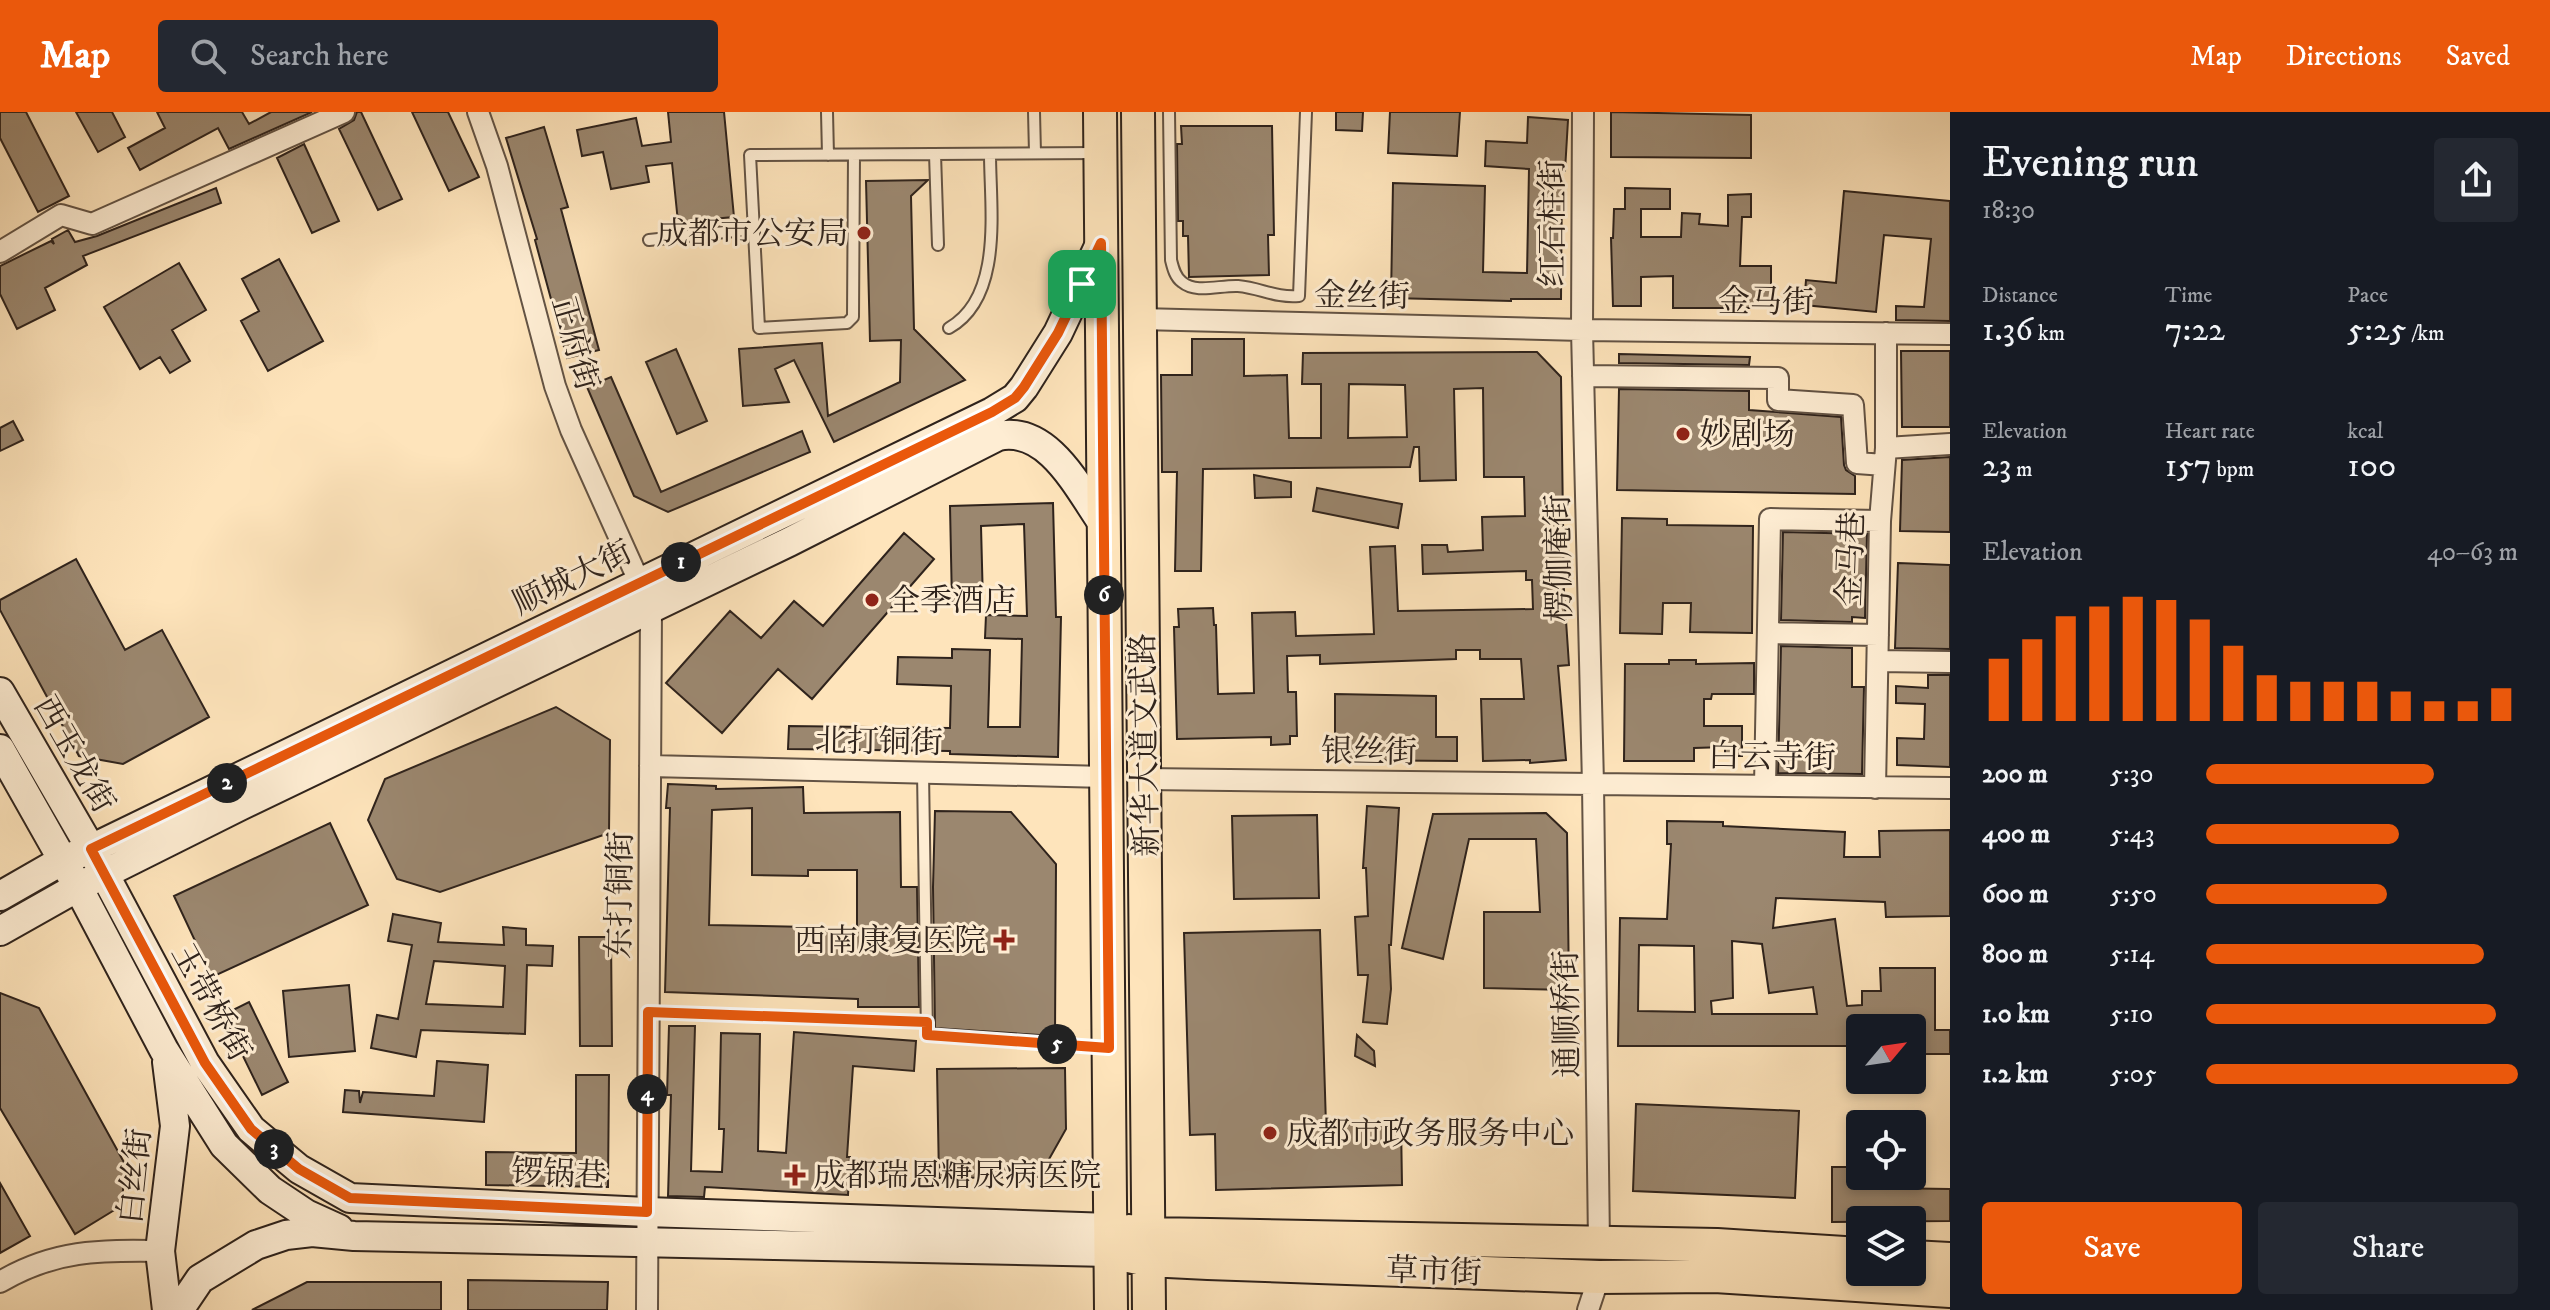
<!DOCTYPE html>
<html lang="en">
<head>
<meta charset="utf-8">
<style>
  :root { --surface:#171b24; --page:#242831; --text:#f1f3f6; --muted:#9ea1a6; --accent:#ea580c }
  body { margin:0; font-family:"IM FELL DW Pica","Noto Serif SC",serif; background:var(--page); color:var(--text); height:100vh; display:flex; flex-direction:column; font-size:30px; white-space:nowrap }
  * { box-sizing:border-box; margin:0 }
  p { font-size:26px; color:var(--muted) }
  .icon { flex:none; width:44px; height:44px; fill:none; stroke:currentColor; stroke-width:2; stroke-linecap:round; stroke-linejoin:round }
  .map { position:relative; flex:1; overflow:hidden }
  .panel { display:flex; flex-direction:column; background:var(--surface); width:600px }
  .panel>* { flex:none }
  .needle { width:52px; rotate:61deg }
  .buttons { position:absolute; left:1846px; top:902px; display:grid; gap:16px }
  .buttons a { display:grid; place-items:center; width:80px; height:80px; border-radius:8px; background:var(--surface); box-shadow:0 4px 12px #0003; font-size:40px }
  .pin { position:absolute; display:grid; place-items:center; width:68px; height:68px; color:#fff; margin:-34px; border-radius:16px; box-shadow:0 4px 12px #0006 }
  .km { position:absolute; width:40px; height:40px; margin:-20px; border-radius:50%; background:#222; color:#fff; font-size:22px; line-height:40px; text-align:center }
  .round { display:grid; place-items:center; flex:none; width:84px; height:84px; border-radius:8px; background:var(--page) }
  .overview { display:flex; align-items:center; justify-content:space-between; height:136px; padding:0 32px }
  h1 { font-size:44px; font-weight:600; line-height:60px }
  .stats { display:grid; grid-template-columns:repeat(3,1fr); gap:12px; height:136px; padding:8px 32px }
  .stats div { display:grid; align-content:center }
  .stats b { font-size:34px; font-weight:600 }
  .stats small { font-size:22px; font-weight:400 }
  .stats p { font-size:22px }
  .chart { height:224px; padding:16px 32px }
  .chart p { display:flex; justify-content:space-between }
  .chart svg { width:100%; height:144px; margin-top:8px; stroke:var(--accent); stroke-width:6 }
  .button { display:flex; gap:16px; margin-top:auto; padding:16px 32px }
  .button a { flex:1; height:92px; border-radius:8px; background:var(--accent); color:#fff; font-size:32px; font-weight:600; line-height:92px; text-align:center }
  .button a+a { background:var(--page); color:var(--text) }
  ul { padding:0 32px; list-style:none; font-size:26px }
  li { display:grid; grid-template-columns:128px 96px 1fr; align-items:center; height:60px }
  li i { height:20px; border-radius:10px; background:var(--accent) }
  header { display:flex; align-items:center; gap:48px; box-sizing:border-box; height:112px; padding:0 40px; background:var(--accent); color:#fff }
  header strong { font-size:38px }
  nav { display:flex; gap:44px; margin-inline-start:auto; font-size:28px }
  .search { width:560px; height:72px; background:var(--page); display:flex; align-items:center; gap:20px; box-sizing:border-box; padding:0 28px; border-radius:8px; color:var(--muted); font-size:30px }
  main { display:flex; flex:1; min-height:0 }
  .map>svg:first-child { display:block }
  .building { fill:#9b876f; stroke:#2f231c; stroke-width:2; fill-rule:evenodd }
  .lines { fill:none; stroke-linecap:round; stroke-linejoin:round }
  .lane-casing { stroke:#635344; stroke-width:14 }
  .street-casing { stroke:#635344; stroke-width:24 }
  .secondary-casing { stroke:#2f231c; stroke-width:32 }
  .primary-casing { stroke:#2f231c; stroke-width:36 }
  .lane { stroke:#feedd3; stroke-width:10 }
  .street { stroke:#feedd3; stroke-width:20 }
  .secondary { stroke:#feedd3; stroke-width:28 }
  .primary { stroke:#fee4bb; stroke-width:32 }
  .route-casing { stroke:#fff; stroke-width:16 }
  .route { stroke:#ea580c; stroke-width:10 }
  .poi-dot { fill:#8f2418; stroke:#feedd3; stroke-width:3 }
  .labels { text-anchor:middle; stroke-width:6; stroke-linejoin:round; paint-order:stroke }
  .street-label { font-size:32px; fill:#2f231c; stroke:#feedd3 }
  .poi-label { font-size:32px; fill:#2f231c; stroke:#feedd3; text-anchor:start }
</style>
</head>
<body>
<header>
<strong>Map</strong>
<div class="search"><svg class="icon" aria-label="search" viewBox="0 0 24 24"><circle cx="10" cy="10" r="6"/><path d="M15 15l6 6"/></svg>Search here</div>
<nav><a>Map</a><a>Directions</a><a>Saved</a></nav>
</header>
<main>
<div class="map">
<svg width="1950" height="1198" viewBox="0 0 1950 1198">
  <rect width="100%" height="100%" fill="#fee4bb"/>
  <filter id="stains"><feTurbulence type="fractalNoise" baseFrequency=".0025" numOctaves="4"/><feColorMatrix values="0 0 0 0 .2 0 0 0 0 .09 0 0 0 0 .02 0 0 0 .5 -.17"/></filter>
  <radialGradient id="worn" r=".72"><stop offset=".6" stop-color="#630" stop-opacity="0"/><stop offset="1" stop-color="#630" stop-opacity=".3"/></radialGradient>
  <path class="building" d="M0 0H26L69 84 38 100 0 26Z
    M76 0H112L125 25 98 40Z
    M157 0H242L249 12 271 0H312L229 37 218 16 140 58 128 36 165 16Z
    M357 0H361L402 87 378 98 339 17 354 8Z
    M412 0H448L479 65 449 79Z
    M668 0H724L734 105 678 110 672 51 646 54 649 70 611 77 603 40 582 44 577 18 636 6 642 34 671 30Z
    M1336 0H1363L1362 19 1336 18Z
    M1390 0H1460L1457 44 1388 41Z
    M1611 0 1751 3V46L1611 45Z
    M1528 5 1568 8 1565 59H1562L1561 187H1511V189L1391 186 1393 71 1485 74 1483 160 1527 161 1529 57 1485 54 1486 29 1527 31Z
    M1181 14H1272L1274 123H1268L1269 163 1189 165 1188 124H1183V109H1178L1177 32H1182Z
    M544 15 568 95 561 97 599 238 567 246 535 128 537 127 506 26Z
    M304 32 339 109 312 121 277 46Z
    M928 68 911 84 914 217 965 268 834 330 794 248 775 257 789 290 743 294 739 237 822 231 828 304 900 270 901 228 870 229 866 69Z
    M216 76 221 91 83 144 87 153 45 176 55 198 17 217 0 182V154L51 129 54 132 52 127 68 118 75 130 97 124Z
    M1625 76 1670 77V97H1641V125H1681L1682 101 1700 102 1699 112 1728 114V83L1751 82V105H1742L1740 154H1771V196H1673V164L1641 165V194H1613L1611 126H1613L1614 97H1625Z
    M1844 79 1950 89V209L1896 208V194L1924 195 1931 127 1884 123 1876 200 1804 193 1806 168 1836 171Z
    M279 147 323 229 268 259 241 209 259 199 242 167Z
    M179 151 206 198 172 218 190 249 170 261 160 245 140 257 104 195Z
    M1192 227H1244V264L1287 263 1289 326H1321V272H1302L1303 241 1537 240 1561 265 1564 479 1569 553 1558 554 1566 648 1530 651V648L1483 649 1481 587H1524L1521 547H1480V538H1456V547L1320 552V543L1287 544 1288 580H1296L1297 624H1290V632L1271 633V625L1177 627 1174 515H1179L1178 497 1213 496 1214 513H1216L1218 582 1254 581 1252 501 1295 500 1296 524 1374 522 1370 435 1395 434 1398 499 1533 497 1532 468H1526V459L1423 462 1422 433H1447L1448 440 1483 438 1482 405 1525 404 1524 365H1484L1483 276 1454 277 1456 368 1420 369 1419 335H1414L1410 355 1203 357 1201 459H1175L1177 360H1162L1161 263H1192ZM1349 272 1405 273 1407 325 1348 326Z
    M676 237 707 309 677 322 646 250Z
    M1901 239H1950V315H1902Z
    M1619 242 1750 245 1749 253 1619 251Z
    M611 265 661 380 802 319 810 340 668 400 634 384 587 275Z
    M1619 277 1749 279V298L1841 305 1844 353 1846 358 1855 364V382L1617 378Z
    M13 309 23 328 0 339V316Z
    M1950 345V420L1900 419 1902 348Z
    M1254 363 1291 370V385L1255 386Z
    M1317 376 1402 392 1398 416 1313 399Z
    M1053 391 1056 505H1061L1058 645 950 642V639L788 637 789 614 950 616 951 574 897 572 898 545 952 546V537L990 538 988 615H1020L1022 527 985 526 986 503 1027 504 1024 412 981 414 983 491 952 492 950 394Z
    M1622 406 1667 407V413L1753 414 1752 521 1690 520 1691 491H1663L1662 522 1620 521Z
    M1783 420 1867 422 1865 506 1852 505V510L1781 508Z
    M904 421 934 447 812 587 778 557 722 621 666 571 730 499 761 526 794 489 823 514Z
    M76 447 125 538 162 518 209 605 123 652 79 644 0 498V488Z
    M1898 451 1950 453V537L1895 536Z
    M1781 534 1852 536V575H1864L1862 662 1778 661Z
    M1669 548H1696V552L1754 551V582H1712L1711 587H1704V614H1742V644H1725V635L1694 636V649H1624L1625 552H1669Z
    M1928 563H1950V655L1897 653V626L1924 627 1925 592 1896 591V574L1928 576Z
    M1335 582 1436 584V625H1457V649L1335 648Z
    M556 595 610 628 609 721 440 780 397 767 368 708 385 667Z
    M668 672 716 674V677L803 675 804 701 900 700 901 775H917L919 895H858V887L665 880 670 696H666ZM752 696V763L808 764V758H857V816L709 813 712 698Z
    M1367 694 1399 696 1391 833H1389L1391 877 1387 912 1363 910 1368 863H1358L1355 805 1368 804 1366 756H1363Z
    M935 699 1011 700 1056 752 1055 924 935 916 933 775Z
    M1546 701 1567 721 1569 878 1484 876V800H1540L1536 727H1469L1443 847 1402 836 1433 702Z
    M1317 703 1319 786 1234 787 1232 704Z
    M1667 709 1723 710V714L1845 720 1844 745H1880L1879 719 1950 718V804L1886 805 1885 790 1776 786 1773 816 1835 807 1847 894 1862 893V879H1881L1880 856H1935V918H1950V942H1912V916H1860V934H1618L1620 806 1667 807 1671 732H1667ZM1732 829 1762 832 1769 881 1813 875 1817 902H1712L1711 889 1733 886ZM1639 833 1694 834 1695 900 1638 899Z
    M330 711 368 793 212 865 174 784Z
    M393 802 441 811 438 830 504 833 503 815 526 817V833L553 834 552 854 527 853 525 922 421 918 416 945 371 936 377 903 398 907 412 833 388 829ZM434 849 505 854 503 895 426 892Z
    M1320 818 1326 1013 1401 1011 1402 1073 1216 1078 1215 1022 1190 1023 1184 821Z
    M579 825H611L612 934H580Z
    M349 873 355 939 289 945 283 879Z
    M0 881 39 896 126 1054 121 1094 75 1122 0 996Z
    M249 890 288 970 262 983 223 903Z
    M669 914H695L691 1059 722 1060 724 1017H719L721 921 760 922 758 1039 786 1041 794 920 916 929 914 959 853 954 847 1045H850L848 1083 705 1075 704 1085 668 1084 671 983H667Z
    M1357 923 1374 939 1375 954 1355 944Z
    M437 949 488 953 484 1010 343 1000 345 978 359 979 360 991 363 980 434 984Z
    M1065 956 1066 1017 1039 1065 939 1066 937 957Z
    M576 963H609L608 1075 486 1073V1040L576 1041Z
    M1636 992 1799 999 1795 1086 1633 1079Z
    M1832 1055H1860V1064H1883V1076L1950 1077V1109L1832 1110Z
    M0 1071 30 1124 0 1141Z
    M468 1168 608 1170 607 1198H468Z
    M307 1170H441V1198H252Z"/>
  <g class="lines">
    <defs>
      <path id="lane" d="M827 0 828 43
        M1034 0 1035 41
        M1169 0 1171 148C1173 156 1175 165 1182 170 1196 182 1220 173 1238 174 1261 176 1275 186 1299 184L1306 0
        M935 42 938 133
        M854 43 853 205 847 211 759 216 750 43 1098 41
        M649 128 754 117
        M949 216C1004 185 990 95 990 42
        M923 660 927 923 1106 936
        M648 900 927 910"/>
      <path id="street" d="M478 0 497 54 555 274 571 318 651 496 647 1198
        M1583 0 1582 218 1593 672 1599 1131
        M0 140 61 103 92 112 344 0
        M1140 207 1582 218 1950 222
        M1583 264 1778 266V288L1853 293 1857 351 1884 353
        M1886 336 1950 332
        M1768 521 1878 523
        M1878 549 1950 550
        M650 654 1106 665
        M1144 667 1950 676
        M1765 674 1770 407 1880 409
        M1875 676 1880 409 1886 336V221
        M0 1170C54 1138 99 1138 160 1139
        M1588 1198 1599 1165"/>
      <path id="secondary" d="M0 580 91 737 205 951 251 1017 299 1057 350 1086 647 1100 1110 1116
        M0 637 78 775 164 938 224 1033 270 1078 306 1102 339 1117
        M0 784 63 748 91 737 992 300 1015 286 1024 275 1058 221 1100 132
        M0 819 78 775 240 694 789 430 998 324C1049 313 1079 378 1104 413
        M167 1198 160 1139 175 1014 167 950
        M179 1198 200 1167 256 1133 286 1123 312 1120 354 1124 1110 1140"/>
      <path id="primary" d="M1100 0 1111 1198
        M1138 0 1149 1198
        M1129 1119 1148 1122 1210 1123 1717 1133 1860 1142
        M1129 1144 1148 1148 1208 1151 1599 1165 1715 1164 1950 1179
        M1912 1145 1950 1147"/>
    </defs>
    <use href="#lane" class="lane-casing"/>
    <use href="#street" class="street-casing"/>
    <use href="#secondary" class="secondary-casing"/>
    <use href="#primary" class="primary-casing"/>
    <use href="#lane" class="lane"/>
    <use href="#street" class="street"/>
    <use href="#secondary" class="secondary"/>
    <use href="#primary" class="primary"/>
  </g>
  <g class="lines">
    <defs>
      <path id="route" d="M1101 131 1109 936 927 923V910L648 900 647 1100 350 1086 299 1057 251 1017 205 951 91 737 992 300 1015 286 1024 275 1058 221Z"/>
    </defs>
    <use href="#route" class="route-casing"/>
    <use href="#route" class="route"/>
  </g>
  <g class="poi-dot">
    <circle cx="864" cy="121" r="8"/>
    <circle cx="1683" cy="322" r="8"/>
    <circle cx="872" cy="488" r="8"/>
    <path d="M1000 816h8v8h8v8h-8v8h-8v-8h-8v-8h8z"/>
    <circle cx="1270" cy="1021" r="8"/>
    <path d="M791 1051h8v8h8v8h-8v8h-8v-8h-8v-8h8z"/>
  </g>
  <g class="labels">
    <g class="street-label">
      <text transform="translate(1552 111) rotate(-90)" y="11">红石柱街</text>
      <text transform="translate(1362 183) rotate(1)" y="11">金丝街</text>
      <text transform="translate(1766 189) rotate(1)" y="11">金马街</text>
      <text transform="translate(576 231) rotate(74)" y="11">正府街</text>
      <text transform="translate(1558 446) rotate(-91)" y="11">楞伽庵街</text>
      <text transform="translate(1850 447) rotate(-88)" y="11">金马巷</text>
      <text transform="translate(572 465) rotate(-26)" y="11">顺城大街</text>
      <text transform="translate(879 629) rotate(1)" y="11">北打铜街</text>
      <text transform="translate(1144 633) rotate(-91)" y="11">新华大道文武路</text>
      <text transform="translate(1369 639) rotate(1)" y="11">银丝街</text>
      <text transform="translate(75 642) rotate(60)" y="11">西玉龙街</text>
      <text transform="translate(1772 644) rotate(1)" y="11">白云寺街</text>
      <text transform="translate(619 783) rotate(-89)" y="11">东打铜街</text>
      <text transform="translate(212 890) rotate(61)" y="11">玉带桥街</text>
      <text transform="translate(1566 902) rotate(-91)" y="11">通顺桥街</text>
      <text transform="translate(559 1061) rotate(3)" y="11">锣锅巷</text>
      <text transform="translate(134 1064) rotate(-84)" y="11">白丝街</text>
      <text transform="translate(1434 1159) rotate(2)" y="11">草市街</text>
    </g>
    <g class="poi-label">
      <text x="848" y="132" text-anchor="end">成都市公安局</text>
      <text x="1699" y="333">妙剧场</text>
      <text x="888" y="499">全季酒店</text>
      <text x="986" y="839" text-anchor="end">西南康复医院</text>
      <text x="1286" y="1032">成都市政务服务中心</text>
      <text x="813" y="1074">成都瑞恩糖尿病医院</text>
    </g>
  </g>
  <rect width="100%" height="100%" filter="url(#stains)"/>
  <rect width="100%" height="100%" fill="url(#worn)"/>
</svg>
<div class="buttons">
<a><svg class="needle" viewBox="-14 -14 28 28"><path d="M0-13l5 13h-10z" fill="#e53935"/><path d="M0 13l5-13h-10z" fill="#9ea1a6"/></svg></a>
<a><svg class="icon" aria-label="locate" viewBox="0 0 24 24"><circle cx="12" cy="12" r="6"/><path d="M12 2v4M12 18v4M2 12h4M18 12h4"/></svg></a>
<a><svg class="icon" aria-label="layers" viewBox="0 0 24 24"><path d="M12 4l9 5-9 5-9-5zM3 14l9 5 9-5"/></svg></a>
</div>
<div class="pin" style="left:1082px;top:172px;background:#1e9e55"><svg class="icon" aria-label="arrive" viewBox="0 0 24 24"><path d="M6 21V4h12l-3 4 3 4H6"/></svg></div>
<b class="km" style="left:681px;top:450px">1</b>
<b class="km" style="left:227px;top:671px">2</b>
<b class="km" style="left:274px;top:1037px">3</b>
<b class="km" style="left:647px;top:982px">4</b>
<b class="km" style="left:1057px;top:932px">5</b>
<b class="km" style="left:1104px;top:483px">6</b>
</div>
<section class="panel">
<div class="overview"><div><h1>Evening run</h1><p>18:30</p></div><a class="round"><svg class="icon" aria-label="share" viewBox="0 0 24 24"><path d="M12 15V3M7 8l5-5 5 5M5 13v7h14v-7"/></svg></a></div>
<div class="stats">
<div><p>Distance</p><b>1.36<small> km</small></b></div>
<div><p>Time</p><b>7:22</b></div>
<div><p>Pace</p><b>5:25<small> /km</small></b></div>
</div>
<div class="stats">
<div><p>Elevation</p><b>23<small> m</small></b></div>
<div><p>Heart rate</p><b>157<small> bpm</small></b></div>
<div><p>kcal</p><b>100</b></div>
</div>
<div class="chart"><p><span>Elevation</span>40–63 m</p>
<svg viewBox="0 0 160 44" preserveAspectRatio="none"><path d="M5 44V25M15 44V19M25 44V12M35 44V9M45 44V6M55 44V7M65 44V13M75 44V21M85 44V30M95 44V32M105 44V32M115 44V32M125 44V35M135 44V38M145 44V38M155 44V34"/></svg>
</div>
<ul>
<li><b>200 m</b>5:30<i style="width:73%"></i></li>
<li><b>400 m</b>5:43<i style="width:62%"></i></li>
<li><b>600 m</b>5:50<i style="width:58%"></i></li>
<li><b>800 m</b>5:14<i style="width:89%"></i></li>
<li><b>1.0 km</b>5:10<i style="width:93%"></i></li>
<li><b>1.2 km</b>5:05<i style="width:100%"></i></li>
</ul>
<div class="button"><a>Save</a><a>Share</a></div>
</section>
</main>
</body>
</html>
